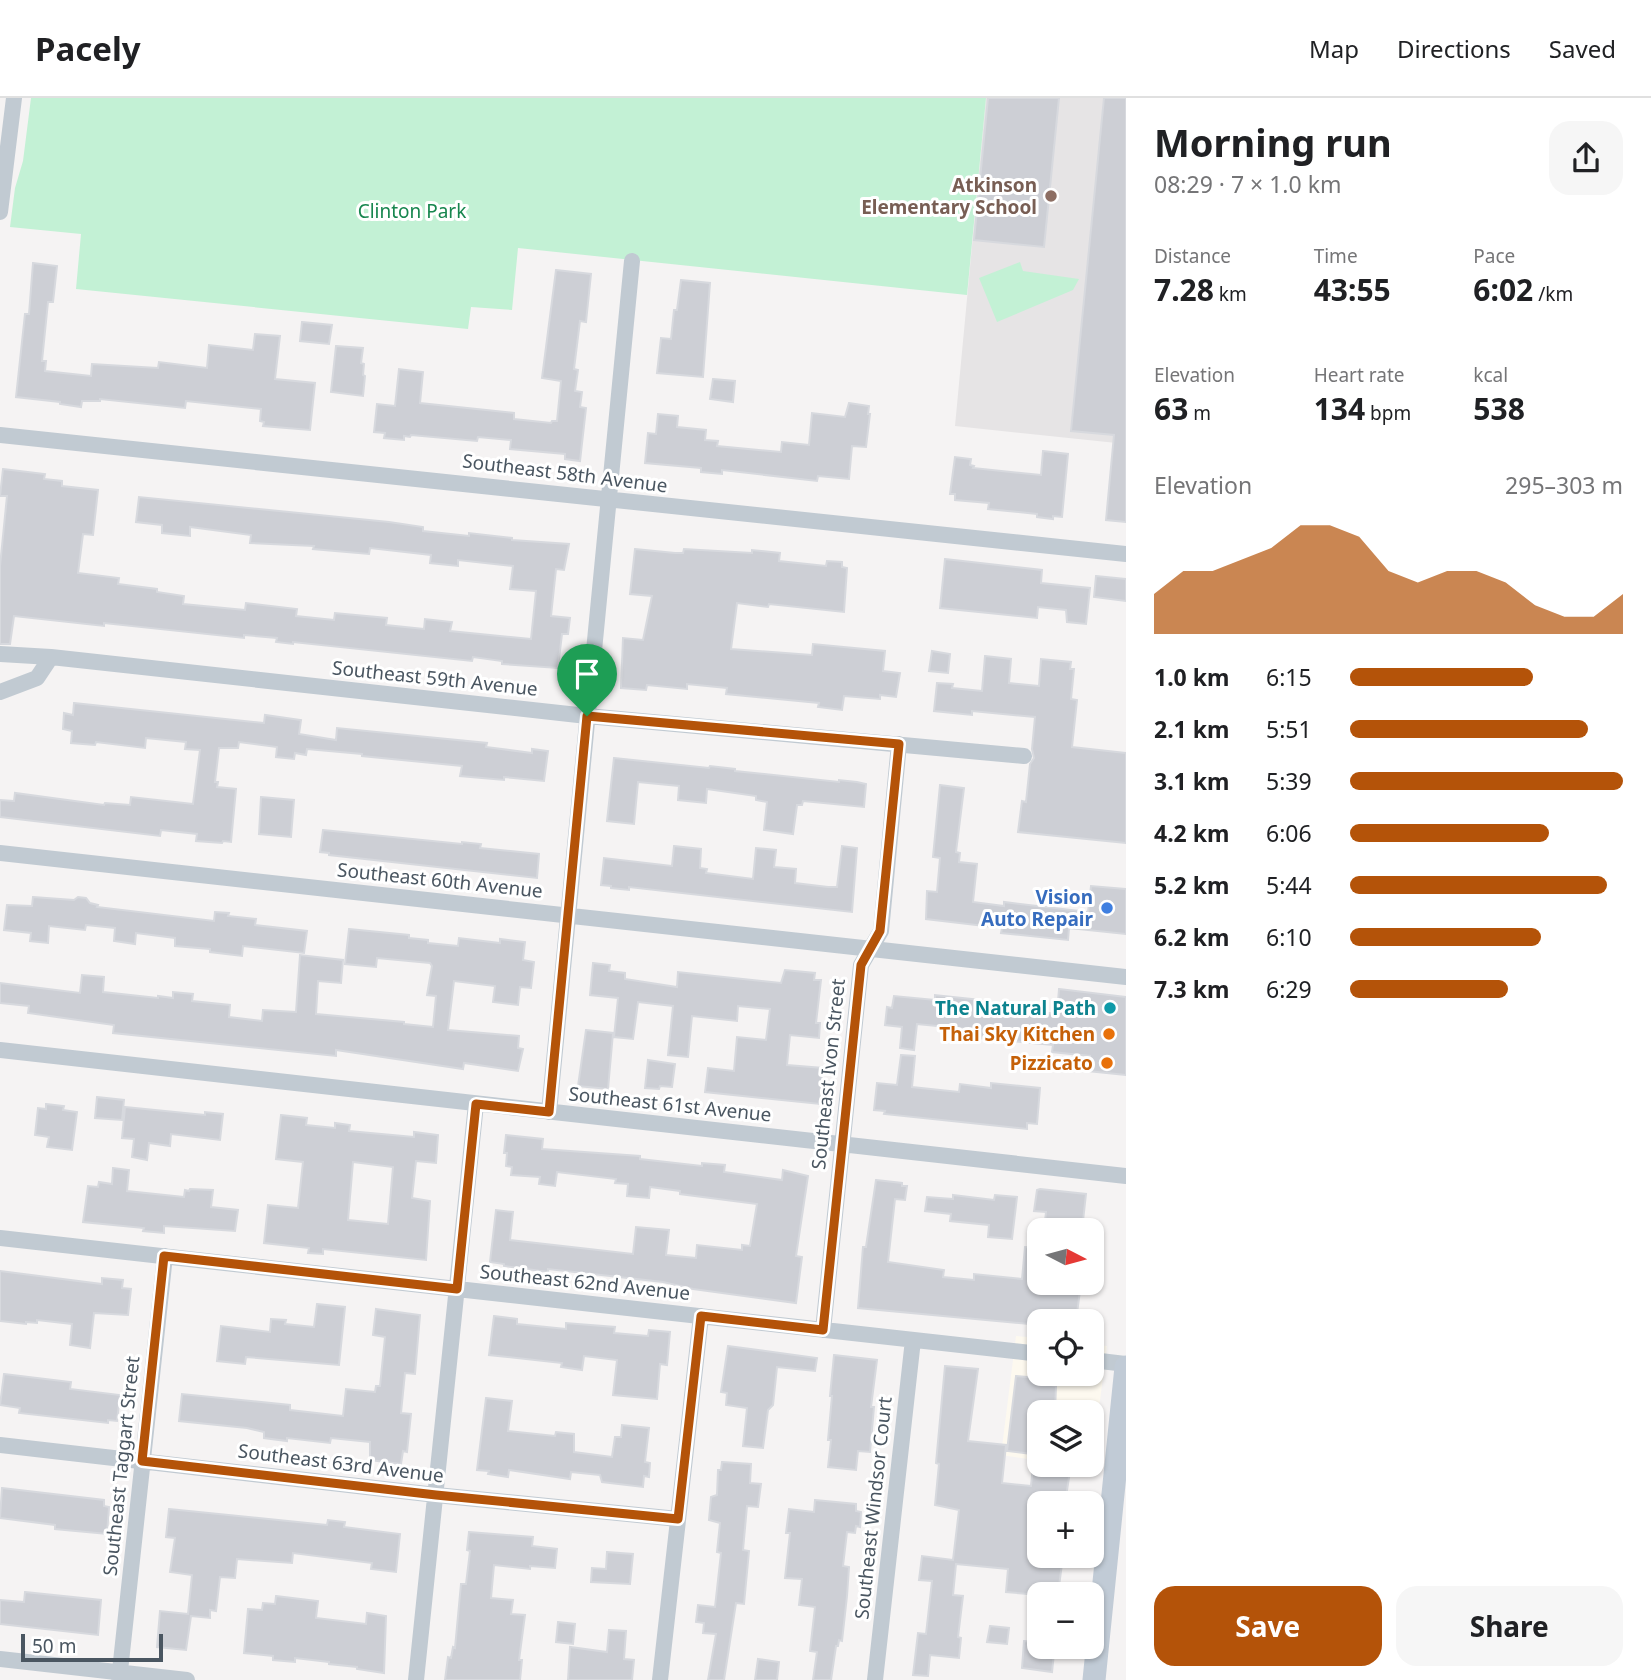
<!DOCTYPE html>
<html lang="en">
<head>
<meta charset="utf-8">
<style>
  :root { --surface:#fff; --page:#f6f6f6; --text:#202124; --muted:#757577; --line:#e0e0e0; --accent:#b45309 }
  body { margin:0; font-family:"Noto Sans",sans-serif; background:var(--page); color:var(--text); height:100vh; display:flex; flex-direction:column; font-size:26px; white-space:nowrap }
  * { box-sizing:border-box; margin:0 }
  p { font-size:23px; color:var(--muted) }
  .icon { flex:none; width:38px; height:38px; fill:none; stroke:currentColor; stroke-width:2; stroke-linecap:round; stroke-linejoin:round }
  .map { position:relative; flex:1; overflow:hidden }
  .sheet { display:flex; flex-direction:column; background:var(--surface); width:525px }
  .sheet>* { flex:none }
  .needle { width:46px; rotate:96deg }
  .controls { position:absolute; left:1027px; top:1120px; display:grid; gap:14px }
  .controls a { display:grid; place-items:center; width:77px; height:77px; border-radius:14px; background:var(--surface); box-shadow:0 2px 5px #0004; font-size:35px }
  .scale { position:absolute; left:21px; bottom:18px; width:142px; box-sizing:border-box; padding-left:7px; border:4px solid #4a5661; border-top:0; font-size:19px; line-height:24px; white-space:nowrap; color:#4a5661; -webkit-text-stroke:5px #fff; paint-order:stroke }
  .pin { position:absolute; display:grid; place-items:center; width:60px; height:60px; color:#fff; margin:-72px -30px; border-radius:50% 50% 50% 0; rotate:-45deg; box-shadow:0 0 7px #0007 }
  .pin .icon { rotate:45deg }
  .round { display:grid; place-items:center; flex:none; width:74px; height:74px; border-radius:21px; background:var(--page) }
  .headline { display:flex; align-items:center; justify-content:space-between; height:119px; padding:0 28px }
  h1 { font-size:38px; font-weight:700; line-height:52px }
  .stats { display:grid; grid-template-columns:repeat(3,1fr); gap:10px; height:119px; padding:7px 28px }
  .stats div { display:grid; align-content:center }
  .stats b { font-size:30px; font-weight:700 }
  .stats small { font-size:19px; font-weight:400 }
  .stats p { font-size:19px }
  .chart { height:196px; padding:14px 28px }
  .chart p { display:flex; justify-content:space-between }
  .chart svg { width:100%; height:126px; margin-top:7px; fill:var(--accent); opacity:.7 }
  .primary-button { display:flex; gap:14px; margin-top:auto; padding:14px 28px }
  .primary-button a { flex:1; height:80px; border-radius:21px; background:var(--accent); color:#fff; font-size:28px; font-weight:700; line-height:80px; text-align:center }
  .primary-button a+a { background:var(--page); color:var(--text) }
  ul { padding:0 28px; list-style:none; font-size:23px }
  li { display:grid; grid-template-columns:112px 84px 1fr; align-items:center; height:52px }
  li i { height:18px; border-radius:9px; background:var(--accent) }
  header { display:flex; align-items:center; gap:42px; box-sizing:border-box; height:98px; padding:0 35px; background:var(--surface); border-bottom:2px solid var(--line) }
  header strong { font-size:33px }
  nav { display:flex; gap:38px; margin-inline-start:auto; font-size:24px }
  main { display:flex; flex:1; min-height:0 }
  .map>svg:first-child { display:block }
  .commercial { fill:#fdf9ef }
  .education { fill:#e6e4e5 }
  .green { fill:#c3f1d5 }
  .building { fill:#cdcfd5; stroke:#d7d9de; stroke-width:2; fill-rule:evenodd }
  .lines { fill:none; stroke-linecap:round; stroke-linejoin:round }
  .minor { stroke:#c1cad2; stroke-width:16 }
  .secondary { stroke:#c1cbd6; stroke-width:23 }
  .route-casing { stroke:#fff; stroke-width:14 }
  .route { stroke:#b45309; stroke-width:9 }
  .education-dot { fill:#8d6e63; stroke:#fff; stroke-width:2.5 }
  .shop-dot { fill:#3f7fe0; stroke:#fff; stroke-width:2.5 }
  .culture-dot { fill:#0f9aa8; stroke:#fff; stroke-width:2.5 }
  .food-dot { fill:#e8710a; stroke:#fff; stroke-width:2.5 }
  .labels { text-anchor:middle; stroke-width:6; stroke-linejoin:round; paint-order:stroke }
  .education-label { font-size:19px; font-weight:bold; fill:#785e54; stroke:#fff; text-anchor:end }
  .park-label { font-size:19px; fill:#17864f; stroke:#fff }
  .street-label { font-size:19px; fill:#4a5661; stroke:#fff }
  .shop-label { font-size:19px; font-weight:bold; fill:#366cbe; stroke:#fff; text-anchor:end }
  .culture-label { font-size:19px; font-weight:bold; fill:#0d838f; stroke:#fff; text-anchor:end }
  .food-label { font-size:19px; font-weight:bold; fill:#c56008; stroke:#fff; text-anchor:end }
</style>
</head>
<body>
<header>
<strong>Pacely</strong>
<nav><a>Map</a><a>Directions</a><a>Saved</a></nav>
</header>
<main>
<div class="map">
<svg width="1126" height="1582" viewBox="0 0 1126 1582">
  <rect width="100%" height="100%" fill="#f5f3f3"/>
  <path class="commercial" d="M1016 1238 1039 1240 1040 1276H1092V1246L1107 1248 1094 1349 1092 1314H1040L1030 1345 1028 1361 1001 1357Z"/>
  <path class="education" d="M986 0H1126V346L955 328Z"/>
  <path class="green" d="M31 0H986L967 197 518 150 512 212 471 209 468 231 76 191 81 136 10 129 15 90 23 63Z
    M1020 164 1023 173 1079 181 1073 192 997 224 979 180Z"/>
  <path class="building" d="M988 0H1059L1044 149 974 142Z
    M1104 0H1126V424L1106 422 1114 337 1071 333Z
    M33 165 57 168 53 204H48L42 263H46L45 273 91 278 92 266 158 270 159 264 207 270 209 247 253 252 255 236 280 238 275 281 315 285 310 332 263 328 264 324 260 323 261 311 186 303 185 310 100 301V303H82L81 309 60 306V304L16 299 25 216H29Z
    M556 172 591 176 586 224 580 223 574 271 578 272 575 293 582 294 580 309 586 310 580 363 565 361V356L510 351 511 342 478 339 477 343 411 337 410 339 404 338V342L384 340 385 335 374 334 377 306 395 308 399 271 423 274 420 305 514 315V321L551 325 552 323H557L561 283 542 280Z
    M681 182 710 185 703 279 657 275 661 240 671 241 674 212H677Z
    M302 224 332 227 329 246 300 243Z
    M336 248 363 250 361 265 364 266 363 277 365 278 363 298 331 294Z
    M713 281 735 283 733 304 710 301Z
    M849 305 869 308 868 316H870L866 349 852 348 849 381 818 378 817 383 722 372V376L701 374V370L645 365 648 335 656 336 658 316 678 318 677 329 706 332 705 342 718 343 717 348 781 354 782 344 809 347 812 315 845 319Z
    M1043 353 1068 356 1062 419 1053 418V421L1037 419V416L988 411 989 405 955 402V396H950L955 359 971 361 970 367 974 368 973 370 1041 377Z
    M3 371 45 376 44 381 62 383V388L98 392 93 437 83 436 78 475 119 480 118 486 157 491V494L184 498 183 506 245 512 246 505 297 511 296 518 334 522 335 515 387 520 386 527 424 531 425 521 452 524 450 533 531 541 536 493 510 491 513 468 458 462V468L430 465 431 457 370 450 369 456 313 451 314 448 250 445 251 437 190 429V438L162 435V427L136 424 139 399 389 424 423 429V433L469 438V435L512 440V442L569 446 564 472 556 471 551 518 570 520 568 536H562L558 570 502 566V563L473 559 472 563 293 544V546L276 544 277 540 244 537V540L104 525V528L14 518 10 546H0V468L7 398H0Z
    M635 451 675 455H683L684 451 752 455V452L780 455 779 463 826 468 827 463 842 464V469L847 470 844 514 769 506 768 509 737 505 731 551 812 557 813 546 885 553 883 573 900 575 896 599 880 597V601L844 598 842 612 818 609 819 605 726 596 727 590 687 586V591L647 587 646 592 621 590 623 540 643 542 652 498 630 496Z
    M945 461 1042 472 1041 485 1090 490 1086 526 1067 524 1066 512 1038 509 1037 520 940 510Z
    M1096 478 1126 481V503L1094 499Z
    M932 553 950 556 948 575 929 573Z
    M985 558 1011 561 1009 585 1039 588 1041 561 1071 564 1070 571H1074L1071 601 1077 602 1072 649 1126 655V745L1018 734 1022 703 1026 704 1030 666 1034 660 1032 651 1035 619 972 613V617L934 613 937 585 953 586 952 590 982 593Z
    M74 605 264 625 265 617 301 622 299 636 336 642 337 630 487 645 486 649 532 655V651L548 653 544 683 504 679V682L460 678 462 668 362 658V656L307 651 306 657 295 655 294 661 276 659 277 649 239 644 238 650H219L215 684H218L217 689 236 691 231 744 223 743 222 745 196 743 197 736 161 732 160 738 0 719V702L14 703 15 695 104 707 105 705 130 707 131 699 193 706 200 652 185 651 186 644 146 640 145 650 96 644 95 647 71 645 72 633 63 631 64 615 73 617Z
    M614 660 709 670 710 668 735 671V673L839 684V682L857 684 866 686 864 709 803 703 802 707H797L793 736 764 732 767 704 756 702V698L707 691 706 705 678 702 679 688 638 684 634 726 607 723Z
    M940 687 964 690 956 754 960 755 959 764 977 766 973 804 1004 808V804L1088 814 1091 788 1126 791V836L1069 830 1068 842 1001 835 1002 830 926 821 927 793 937 794 940 760 933 759Z
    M261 699 294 702 291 739 259 736Z
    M323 732 462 746V744L481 746 480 750 539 756 537 780 329 757V755L320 754Z
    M674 748 701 751 700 770 707 771 706 775 753 781 756 750 776 752 774 769 796 771 795 785 828 789H837L842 748 857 750 852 814 629 789V792L611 790V788L601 787 604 760 672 768Z
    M33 799 74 802 78 799 86 800 90 805 98 807 97 809 214 823 215 814 229 815 228 818 256 821 255 827 307 833 304 855 243 848 242 858 210 854V851L175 848V840L136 835 135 846 114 843 115 830 86 827 85 832 49 828 48 845 30 843 31 835 4 832 7 807 32 808Z
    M349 831 409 837V840L428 842V845L458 848 459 840 500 845V841L525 844 523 862 534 864 531 890 520 889 518 907 493 904 495 888 454 883 448 932 519 938 518 950 523 951 518 973 464 965 463 971 336 952V958L113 935 114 927 28 915 29 908 0 905V885L80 895 82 877 104 879 103 894 158 900V898L173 900V894L193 896 192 903 230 907 229 919 262 923 263 912 296 914 300 857 343 862 341 885 318 883 316 916 404 924V926L433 929 436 898 427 897 432 868 430 865 377 860 376 869 345 866Z
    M593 865 610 867 609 873 625 875V881L677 889 678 874 781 885 785 872 815 875 814 882H821L816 925H820L819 940 790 937 787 967 823 970 820 1006 705 994 708 970 734 973 737 939 766 942 770 911 738 908 737 923 692 918 688 959 668 957 673 908 638 904 633 941 614 939 618 900 590 897Z
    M1059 891 1126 899V977L1088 973 1090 958 1052 954 1053 947 966 939 967 931 917 926 914 952 900 950 902 929 885 927 887 909 892 910 894 898 935 902V897L990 903V908L1057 916Z
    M586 932 613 935 608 991 578 988Z
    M901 957 915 958 912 989 959 994 960 986 991 990V985L1040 990 1037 1026 1027 1025V1031L884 1016 885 1013 874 1012 877 985 897 987Z
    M648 962 675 966 672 989 660 988 659 991 645 990Z
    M97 999 124 1002 122 1022 95 1020Z
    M46 1006 64 1008 63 1012 77 1014 72 1052 47 1049 49 1039 35 1037 38 1010 46 1011Z
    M125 1009 205 1017V1014L223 1016 220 1042 171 1036 170 1048 149 1045 147 1062 132 1059 134 1041 122 1040Z
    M281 1017 307 1020 306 1027 335 1030V1025L350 1027 349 1033 414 1039V1034L438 1037 436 1065 416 1063 412 1100 430 1103 426 1162 323 1151V1156L308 1155 309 1150 264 1145 268 1107 298 1110 303 1064 276 1061ZM353 1064 393 1069 388 1126 348 1122Z
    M506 1037 543 1041 542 1051 640 1058V1061L702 1068V1065L725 1067 724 1074 782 1082 783 1072 808 1078 796 1158 802 1159 796 1205 693 1191 663 1184 548 1171V1174L504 1168V1166L490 1164 496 1112 513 1114 510 1142 633 1156 636 1129 669 1132 666 1157 696 1160 697 1147 742 1152V1147L750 1148 757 1106 680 1096V1093L650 1089 649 1100 627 1098 628 1086 615 1085 616 1081 557 1074 555 1088 539 1086 540 1079 511 1077 512 1069 506 1068 507 1055H504Z
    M113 1070 129 1072 127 1093 184 1099 185 1092 189 1093 190 1091 213 1092 211 1109 238 1112 235 1133 164 1128V1135L143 1133 144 1130 83 1124 88 1088 98 1089 99 1084 112 1086Z
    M876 1082 902 1085V1088H907L905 1102 895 1101 888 1164 944 1172 943 1179 974 1182V1176L1022 1181 1025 1149 1040 1150V1185H1081L1076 1223H1040V1227L858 1210 863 1149H866Z
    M1040 1091 1086 1096 1082 1132H1044L1046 1114 1034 1113 1037 1092Z
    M953 1097 994 1102 995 1097 1017 1099 1012 1141 988 1139 989 1127 950 1123 951 1116 925 1113 927 1099 953 1101Z
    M0 1173 102 1186V1180L123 1182 122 1190 131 1191 128 1217 94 1215 90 1250 70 1247 72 1226 37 1222V1225L26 1224V1226L0 1223Z
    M317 1206 345 1209 339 1267 246 1259 245 1266 217 1263 221 1228 270 1234 271 1221 286 1222 285 1226 314 1229Z
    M376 1211 420 1217 415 1276 405 1275 401 1315 411 1316 407 1354 403 1353 401 1366 370 1362V1344L331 1340 330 1345 287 1340V1343L264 1340V1334L247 1330 179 1323 182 1296 290 1307V1312L343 1318 346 1291 375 1294 376 1288H380L385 1239 373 1237Z
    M494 1218 517 1221V1226L566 1231V1225L615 1229 614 1235 648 1238 649 1232 670 1234 667 1267 660 1266 657 1301 613 1297 617 1262 584 1258 582 1272 561 1269 562 1265 489 1257Z
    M728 1248 817 1260 815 1273 777 1269 773 1307 768 1312 763 1350 743 1348 747 1310 726 1307 727 1295 721 1294Z
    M834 1257 877 1262 871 1309H874L870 1354 858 1353 856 1372 828 1369 831 1342H828L832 1298H830Z
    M945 1268 978 1271 968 1343 1006 1347 1002 1385 1031 1388 1033 1367H1071L1065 1405H1040V1458H1063L1058 1496 1040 1497 1006 1494 1008 1471 956 1466 953 1497 963 1498 958 1539 961 1540 959 1560 930 1557 928 1578 913 1577 918 1535 926 1536 932 1483 919 1482 922 1458 953 1462 959 1412 935 1407 939 1366 936 1365Z
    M4 1276 71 1284 70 1291 120 1297 117 1323 108 1322V1325L19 1315 20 1310 0 1307Z
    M1016 1278 1050 1281V1287L1056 1288 1055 1314H1040V1357L1007 1353Z
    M486 1300 512 1303 508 1333 555 1338 556 1334 574 1336V1354L612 1359 615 1339H621L622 1327 649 1330 645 1364 650 1365 649 1379 644 1378 643 1389 602 1384 600 1377 571 1374 570 1381 509 1372 508 1379 488 1376 489 1373 477 1372Z
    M722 1364 751 1366 750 1385 761 1386 758 1409 747 1408 743 1452 749 1453 744 1506 736 1505 724 1582H708L716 1536 703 1535 704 1525 696 1524 698 1507 715 1509 721 1455 717 1454 720 1425 709 1422 711 1399 717 1397 718 1372H721Z
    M2 1390 104 1402V1408L109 1409 107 1436 55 1431V1427L0 1420Z
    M815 1402 856 1406V1413L861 1414 860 1429 856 1428 855 1435 847 1434 843 1468 849 1469 847 1498 842 1543 839 1542 838 1548H836L831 1582H813L817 1554 810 1553 815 1509 799 1507 802 1481 785 1480 790 1435H786L789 1411 814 1414Z
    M169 1411 327 1427 328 1422 345 1424 344 1429 400 1436 396 1474 371 1471 372 1465 293 1455 292 1465 237 1461 235 1480 220 1479 216 1513 210 1512V1520L191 1518 186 1552 157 1549 160 1513 188 1516 192 1477 170 1474 175 1440 166 1439Z
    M469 1434 533 1439 532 1448 557 1451 555 1470 530 1468V1471L494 1467 491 1500 513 1502 511 1516 525 1517 519 1562H522L520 1582H445L448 1559 451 1560 453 1549 455 1550 461 1486H466L470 1453 467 1452Z
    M607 1454 633 1456 630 1486 591 1484 592 1470 606 1471Z
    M25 1494 101 1502 98 1537 0 1526V1502L24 1504Z
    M276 1498 318 1503 316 1520 366 1526 367 1515 386 1518 384 1575 357 1571V1569L329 1566V1564L295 1560V1564L273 1562V1558L244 1555 248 1511 262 1512 263 1505 275 1506Z
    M558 1524 575 1526 573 1546 556 1544Z
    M990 1528 1009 1530 1007 1546 987 1544Z
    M609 1532 626 1533 624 1561 634 1562 632 1582H568L570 1549 607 1554Z
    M1024 1543 1040 1545V1549H1050L1049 1554 1054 1555 1052 1574 1022 1570Z
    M758 1561 779 1564 777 1582H755Z"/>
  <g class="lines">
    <path class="minor" d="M0 114 14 0
      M0 337C376 374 751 416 1126 456
      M0 556 51 559 587 618 1024 658
      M0 594 37 580 51 559
      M0 755 1126 879
      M0 952 1126 1078
      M549 1014 632 163
      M0 1140 1040 1256
      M823 1232 861 867 881 833 899 646
      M1092 1262 1126 1266
      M0 1347 436 1397 678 1421
      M0 1561 187 1582
      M119 1582 165 1158
      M416 1582 476 1006
      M660 1582 701 1218
      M875 1582 913 1242"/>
    <path class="secondary" d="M1094 1582 1126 1269"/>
  </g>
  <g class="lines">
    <defs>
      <path id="route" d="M587 618 899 646 880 833 861 867 823 1232 701 1218 678 1421 436 1397 142 1363 164 1158 457 1191 476 1006 549 1014Z"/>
    </defs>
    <use href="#route" class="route-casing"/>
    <use href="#route" class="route"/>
  </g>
  <circle class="education-dot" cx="1051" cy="98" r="7"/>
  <circle class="shop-dot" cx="1107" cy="810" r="7"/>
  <circle class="culture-dot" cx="1110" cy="910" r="7"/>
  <g class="food-dot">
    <circle cx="1109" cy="936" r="7"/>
    <circle cx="1107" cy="965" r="7"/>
  </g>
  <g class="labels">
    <g class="education-label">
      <text x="1037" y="94">Atkinson<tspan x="1037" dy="22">Elementary School</tspan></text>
    </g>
    <g class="park-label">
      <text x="412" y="120">Clinton Park</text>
    </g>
    <g class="street-label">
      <text transform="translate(565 375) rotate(7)" y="7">Southeast 58th Avenue</text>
      <text transform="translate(435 580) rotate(6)" y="7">Southeast 59th Avenue</text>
      <text transform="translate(440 782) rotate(6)" y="7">Southeast 60th Avenue</text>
      <text transform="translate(828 976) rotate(-84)" y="7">Southeast Ivon Street</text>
      <text transform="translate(670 1006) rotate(6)" y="7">Southeast 61st Avenue</text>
      <text transform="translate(585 1184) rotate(6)" y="7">Southeast 62nd Avenue</text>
      <text transform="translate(341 1365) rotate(7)" y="7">Southeast 63rd Avenue</text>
      <text transform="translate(121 1368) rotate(-84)" y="7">Southeast Taggart Street</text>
      <text transform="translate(873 1410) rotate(-84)" y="7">Southeast Windsor Court</text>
    </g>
    <g class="shop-label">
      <text x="1093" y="806">Vision<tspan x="1093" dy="22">Auto Repair</tspan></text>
    </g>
    <g class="culture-label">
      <text x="1096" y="917">The Natural Path</text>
    </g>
    <g class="food-label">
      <text x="1095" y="943">Thai Sky Kitchen</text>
      <text x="1093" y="972">Pizzicato</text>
    </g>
  </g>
</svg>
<div class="controls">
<a><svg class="needle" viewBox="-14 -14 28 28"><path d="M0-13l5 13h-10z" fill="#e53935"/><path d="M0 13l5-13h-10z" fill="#757577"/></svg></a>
<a><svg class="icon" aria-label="locate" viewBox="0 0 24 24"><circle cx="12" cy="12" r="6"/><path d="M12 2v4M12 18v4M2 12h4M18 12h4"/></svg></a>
<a><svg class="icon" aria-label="layers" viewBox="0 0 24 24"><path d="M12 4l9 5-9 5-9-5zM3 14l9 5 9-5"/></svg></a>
<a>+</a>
<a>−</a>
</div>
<div class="scale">50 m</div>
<div class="pin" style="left:587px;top:618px;background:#1e9e55"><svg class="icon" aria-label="arrive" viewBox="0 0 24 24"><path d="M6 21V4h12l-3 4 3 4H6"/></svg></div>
</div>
<section class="sheet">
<div class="headline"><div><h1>Morning run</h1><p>08:29 · 7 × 1.0 km</p></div><a class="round"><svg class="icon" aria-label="share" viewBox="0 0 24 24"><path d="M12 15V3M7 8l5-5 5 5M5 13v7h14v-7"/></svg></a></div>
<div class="stats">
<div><p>Distance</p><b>7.28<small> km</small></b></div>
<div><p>Time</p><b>43:55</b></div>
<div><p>Pace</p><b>6:02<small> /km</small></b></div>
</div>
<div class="stats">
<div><p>Elevation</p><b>63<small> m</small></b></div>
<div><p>Heart rate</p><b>134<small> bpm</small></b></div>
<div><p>kcal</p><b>538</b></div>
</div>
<div class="chart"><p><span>Elevation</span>295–303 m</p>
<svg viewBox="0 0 160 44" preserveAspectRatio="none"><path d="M0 44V30L10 22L20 22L30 18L40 14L50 6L60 6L70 10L80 22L90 26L100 22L110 22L120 26L130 34L140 38L150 38L160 30V44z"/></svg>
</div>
<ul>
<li><b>1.0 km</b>6:15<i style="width:67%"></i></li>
<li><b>2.1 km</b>5:51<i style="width:87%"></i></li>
<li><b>3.1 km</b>5:39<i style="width:100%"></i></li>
<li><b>4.2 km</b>6:06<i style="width:73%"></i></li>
<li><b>5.2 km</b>5:44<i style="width:94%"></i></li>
<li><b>6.2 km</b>6:10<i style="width:70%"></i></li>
<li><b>7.3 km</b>6:29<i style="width:58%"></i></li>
</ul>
<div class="primary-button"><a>Save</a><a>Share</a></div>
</section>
</main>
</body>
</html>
